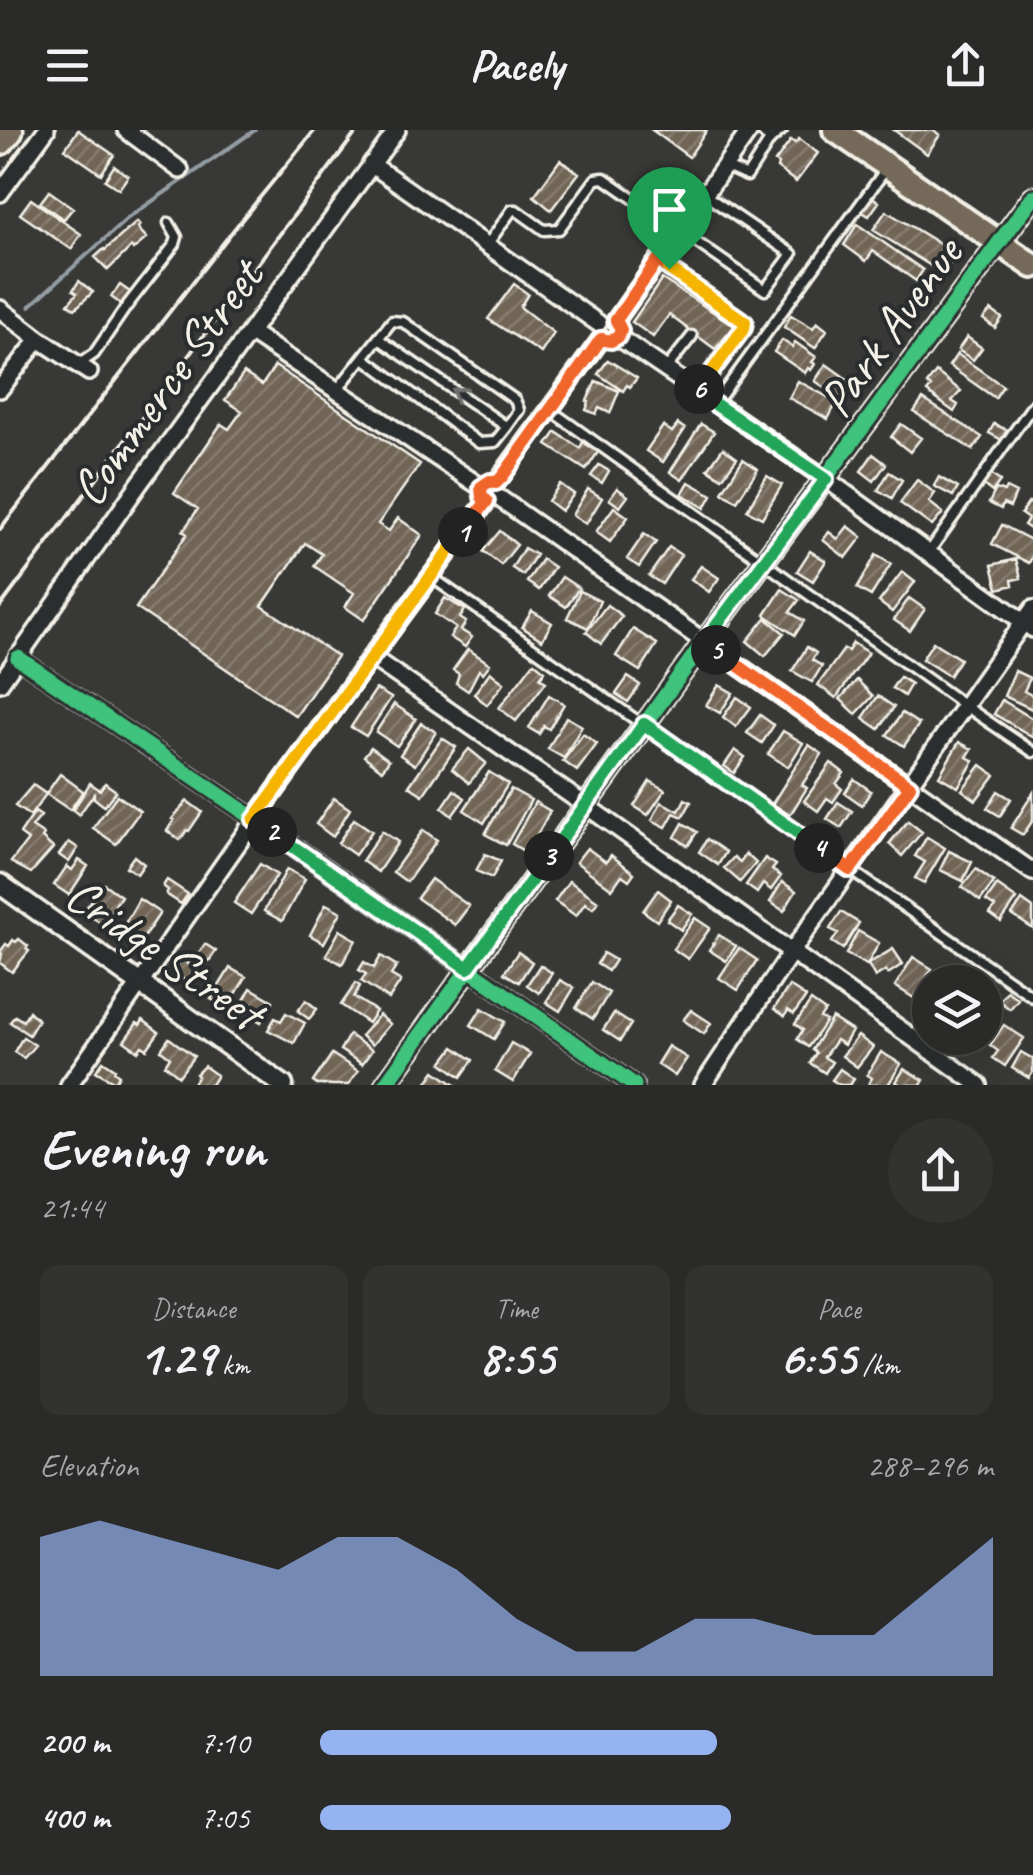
<!DOCTYPE html>
<html lang="en">
<head>
<meta charset="utf-8">
<style>
  :root { --surface:#2a2a28; --page:#323230; --text:#f1f3f6; --muted:#a5a7a8; --line:#464645; --accent:#95b2f1 }
  body { margin:0; font-family:Caveat,sans-serif; background:var(--page); color:var(--text); height:100vh; display:flex; flex-direction:column; font-size:38px; white-space:nowrap }
  * { box-sizing:border-box; margin:0 }
  p { font-size:32px; color:var(--muted) }
  .icon { flex:none; width:55px; height:55px; fill:none; stroke:currentColor; stroke-width:2; stroke-linecap:round; stroke-linejoin:round }
  .map { position:relative; height:955px; overflow:hidden }
  .side { display:flex; flex-direction:column; background:var(--surface); flex:1 }
  .side>* { flex:none }
  .tools { position:absolute; left:912px; top:835px; display:grid; gap:20px }
  .tools a { display:grid; place-items:center; width:90px; height:90px; border-radius:50%; background:var(--surface); box-shadow:0 10px 40px #0002,0 0 0 2px var(--line); font-size:50px }
  .pin { position:absolute; display:grid; place-items:center; width:85px; height:85px; color:#fff; margin:-102px -42px; border-radius:50% 50% 50% 0; rotate:-45deg; box-shadow:0 0 10px #0007 }
  .pin .icon { rotate:45deg }
  .km { position:absolute; width:50px; height:50px; margin:-25px; border-radius:50%; background:#222; color:#fff; font-size:28px; line-height:50px; text-align:center }
  .round { display:grid; place-items:center; flex:none; width:105px; height:105px; border-radius:52px; background:var(--page) }
  .headline { display:flex; align-items:center; justify-content:space-between; height:170px; padding:0 40px }
  h1 { font-size:55px; font-weight:800; line-height:75px }
  .figures { display:grid; grid-template-columns:repeat(3,1fr); gap:15px; height:170px; padding:10px 40px }
  .figures div { display:grid; align-content:center; border-radius:20px; background:var(--page); text-align:center }
  .figures b { font-size:50px; font-weight:800 }
  .figures small { font-size:28px; font-weight:400 }
  .figures p { font-size:28px }
  .chart { height:280px; padding:20px 40px }
  .chart p { display:flex; justify-content:space-between }
  .chart svg { width:100%; height:180px; margin-top:10px; fill:var(--accent); opacity:.7 }
  ul { padding:0 40px; list-style:none; font-size:32px }
  li { display:grid; grid-template-columns:160px 120px 1fr; align-items:center; height:75px }
  li i { height:25px; border-radius:12px; background:var(--accent) }
  header { display:flex; justify-content:space-between; align-items:center; height:130px; padding:0 40px; background:var(--surface); font-size:45px; font-weight:800 }
  .map>svg:first-child { display:block }
  .lines { fill:none; stroke-linecap:round; stroke-linejoin:round }
  .stream { stroke:#939da3; stroke-width:4 }
  .building { fill:url(#building-hatch); stroke:#f4f1e8; stroke-width:2.5 }
  .service-casing { stroke:#f4f1e8; stroke-width:15 }
  .minor-casing { stroke:#f4f1e8; stroke-width:22 }
  .tertiary-casing { stroke:#f4f1e8; stroke-width:25 }
  .primary-casing { stroke:#f4f1e8; stroke-width:30 }
  .motorway-casing { stroke:#f4f1e8; stroke-width:35 }
  .service { stroke:#2a2d2e; stroke-width:8 }
  .minor { stroke:#2a2d2e; stroke-width:15 }
  .tertiary { stroke:#2a2d2e; stroke-width:18 }
  .primary { stroke:#746a5a; stroke-width:22 }
  .motorway { stroke:#746a5a; stroke-width:28 }
  .rail { stroke:#f4f1e8; stroke-width:4 }
  .cycleway-casing { stroke:#2a2d2e; stroke-width:21 }
  .cycleway { stroke:#40c37c; stroke-width:15 }
  .oneway { stroke:#71726f }
  .split-1-casing { stroke:#fff; stroke-width:20 }
  .split-2-casing { stroke:#fff; stroke-width:20 }
  .split-3-casing { stroke:#fff; stroke-width:20 }
  .split-4-casing { stroke:#fff; stroke-width:20 }
  .split-5-casing { stroke:#fff; stroke-width:20 }
  .split-6-casing { stroke:#fff; stroke-width:20 }
  .split-7-casing { stroke:#fff; stroke-width:20 }
  .split-1 { stroke:#f0652b; stroke-width:12 }
  .split-2 { stroke:#f5b400; stroke-width:12 }
  .split-3 { stroke:#22a559; stroke-width:12 }
  .split-4 { stroke:#22a559; stroke-width:12 }
  .split-5 { stroke:#f0652b; stroke-width:12 }
  .split-6 { stroke:#22a559; stroke-width:12 }
  .split-7 { stroke:#f5b400; stroke-width:12 }
  .labels { text-anchor:middle; stroke-width:8; stroke-linejoin:round; paint-order:stroke }
  .street-label { font-size:50px; fill:#f4f1e8; stroke:#2a2d2e }
</style>
</head>
<body>
<header><svg class="icon" aria-label="menu" viewBox="0 0 24 24"><path d="M4 6h16M4 12h16M4 18h16"/></svg>Pacely<svg class="icon" aria-label="share" viewBox="0 0 24 24"><path d="M12 15V3M7 8l5-5 5 5M5 13v7h14v-7"/></svg></header>
<div class="map">
<svg width="1033" height="955" viewBox="0 0 1033 955">
  <defs>
    <pattern id="building-hatch" width="6" height="6" patternUnits="userSpaceOnUse" patternTransform="scale(2.5)"><rect width="6" height="6" fill="#716557"/><path d="M-1 1l2-2M0 6l6-6M5 7l2-2" fill="none" stroke="#867c6f"/></pattern>
  </defs>
  <rect width="100%" height="100%" fill="#383836"/>
  <filter id="ink" filterUnits="userSpaceOnUse"><feTurbulence type="fractalNoise" baseFrequency=".01" numOctaves="2"/><feDisplacementMap in="SourceGraphic" scale="20" xChannelSelector="R" yChannelSelector="G"/><feConvolveMatrix kernelMatrix="1 2 1 2 8 2 1 2 1" color-interpolation-filters="sRGB"/></filter>
  <g filter="url(#ink)">
    <g class="lines">
      <path class="stream" d="M30 176 128 88 255 0"/>
    </g>
    <path class="building" d="M78 0 114 25 101 44 65 19Z
      M652 0H707L689 27Z
      M894 0H933L940 5 927 24Z
      M799 9 818 23 796 52 777 38 778 34 775 32 791 10 795 13Z
      M560 30 579 43 551 80 534 66Z
      M114 36 128 46 119 59 105 50Z
      M49 61 73 78 64 89 40 73Z
      M871 66 879 72 869 86 861 81Z
      M31 69 81 104 71 119 20 84Z
      M886 81 956 124 944 144 873 100Z
      M137 92 140 95 138 97 140 101 147 108 133 120 131 117 108 140 95 127 104 119 105 120Z
      M857 94 923 140 916 151 873 121 866 131 844 115Z
      M662 149 735 196 715 219 669 185 653 207 632 192Z
      M79 151 93 162 75 179 68 174 77 163 73 160Z
      M514 154 528 164 520 177 554 203 541 223 488 189Z
      M120 155 130 162 121 174 111 167Z
      M991 180 1002 188 995 198 983 189Z
      M791 185 813 198 817 192 827 200 815 218 784 197Z
      M967 207 982 218 973 230 958 220Z
      M782 210 792 217 795 212 816 227 812 232 815 234 811 240 808 238 805 243 774 222Z
      M957 224 1003 256 995 268 949 236Z
      M608 230 637 248 630 257 627 255 623 261 598 244Z
      M826 234 850 251 847 256 853 260 845 271 815 251Z
      M275 236 420 334 378 394 389 401 398 388 422 405 364 490 345 477 354 463 314 436 322 424 305 413 262 476 337 526 296 586 136 478 187 404 183 401 198 379 174 363 221 294 229 299 242 281 225 270 244 243 262 255Z
      M936 242 961 261 952 271 958 275 954 282 927 262 931 257 927 254Z
      M596 251 619 261 610 283 599 278 596 284 586 280 589 272 587 271Z
      M798 251 837 272 828 289 789 268Z
      M923 269 982 307 973 320 914 282Z
      M678 294 685 299 663 332 646 321 663 296 672 302Z
      M701 294 714 302 682 350 670 342Z
      M901 294 921 308 910 322 891 307Z
      M994 294 1007 300 1002 310 989 303Z
      M556 302 580 318 583 312 598 322 586 340 547 315Z
      M723 318 737 328 722 348 708 339Z
      M873 324 886 334 874 351 861 341Z
      M743 329 758 339 737 371 722 362Z
      M599 335 609 341 602 353 591 346Z
      M889 342 902 350 892 368 878 360Z
      M989 343 1000 351 992 362 982 354Z
      M767 346 782 355 762 388 747 380Z
      M939 347 958 358 953 366 934 356Z
      M917 350 935 363 929 372 943 383 932 396 900 373Z
      M689 352 712 365 705 378 682 364Z
      M560 354 574 364 561 381 548 371Z
      M617 358 628 366 620 377 609 369Z
      M1006 358 1016 363 1010 377 1003 374 1001 379 989 373 996 359 1004 362Z
      M588 359 602 368 586 394 572 385Z
      M1029 372 1033 375V401L1024 395 1028 389 1021 384Z
      M614 377 628 387 610 412 596 402Z
      M1002 395 1033 411V425L1029 433 992 414Z
      M848 396 862 407 846 428 823 410 829 402 838 409Z
      M500 401 517 415 501 435 483 421Z
      M644 404 656 412 639 437 627 429Z
      M669 417 681 425 662 454 649 446Z
      M524 418 536 425 523 445 512 438Z
      M810 421 826 431 813 451 797 441Z
      M876 425 891 434 871 466 857 458Z
      M542 429 554 437 539 460 527 452Z
      M1016 429 1021 448 1012 450 1013 455 998 459 992 435Z
      M701 436 719 448 709 462 691 449Z
      M902 442 915 452 892 482 879 472Z
      M562 447 579 458 566 477 549 466Z
      M782 459 799 470 790 482 804 491 795 505 765 485Z
      M580 461 600 471 588 498 567 488Z
      M445 468 465 480 460 488 466 492 461 500 472 507 465 517 450 507 456 498 435 484Z
      M909 468 925 479 910 501 894 490Z
      M607 475 622 486 601 514 586 502Z
      M532 481 552 493 542 510 522 497Z
      M766 488 784 503 765 526 747 511Z
      M633 499 657 514 640 541 616 526Z
      M933 512 960 529 949 546 922 529Z
      M853 513 868 523 836 568 818 555 844 519 848 521Z
      M807 517 816 523 812 530 822 536 812 552 792 541Z
      M468 519 490 534 483 543 479 540 468 561 456 553 459 544 453 540Z
      M534 532 545 541 540 548 546 552 516 591 499 578Z
      M1015 541 1030 548 1024 561 1033 566 1032 579 1004 566Z
      M490 542 504 553 487 575 474 564Z
      M628 547 640 555 628 572 616 564Z
      M900 547 911 554 904 566 892 558Z
      M857 550 873 566 856 584 840 569Z
      M719 555 733 563 720 583 706 575Z
      M376 559 391 568 366 606 351 597Z
      M549 565 564 574 549 599 544 596 539 604 529 598Z
      M878 566 894 577 879 599 863 588Z
      M737 567 751 577 736 597 723 587Z
      M1002 570 1033 589V607L994 584Z
      M394 574 416 589 397 616 376 602Z
      M902 583 919 594 904 616 887 605Z
      M760 585 774 595 762 613 747 603Z
      M566 587 582 596 564 628 548 619Z
      M421 593 436 602 415 635 400 625Z
      M783 601 803 613 788 637 768 624Z
      M583 604 597 614 577 641 563 631Z
      M442 608 456 617 423 665 409 656Z
      M959 612 972 619 967 627 974 631 958 657 939 646Z
      M809 615 822 624 802 655 807 658 790 685 772 674Z
      M371 617 389 630 382 640 364 626Z
      M469 619 486 633 469 653 452 639Z
      M735 620 745 627 734 643 724 636Z
      M831 633 844 643 836 654 842 659 833 672 827 668 818 681 804 671Z
      M981 635 995 645 976 670 962 660Z
      M489 642 508 654 484 693 464 680Z
      M60 644 83 661 70 680 46 664Z
      M854 649 871 661 862 675 845 663Z
      M650 651 665 660 648 685 634 676Z
      M90 653 100 660 105 653 116 661 104 676 94 668V664L79 685 73 680Z
      M33 655 46 664 30 686 15 676Z
      M511 659 531 670 506 715 485 704Z
      M454 660 465 668 452 686 442 678Z
      M998 661 1011 669 1000 686 987 678Z
      M1033 663V690L1023 705 1011 698Z
      M117 665 140 681 116 714 93 698Z
      M334 668 350 679 333 707 316 694Z
      M685 669 691 672 683 687 674 683 666 697 652 690 661 672 679 681Z
      M187 671 202 682 189 701 187 700 180 710 167 701 174 690 172 689Z
      M535 672 550 681 527 723 512 714Z
      M838 672 852 681 841 698 827 689Z
      M35 682 41 686 32 697 44 705 42 708 53 718 31 743 11 732 28 710 20 704Z
      M354 689 372 701 355 725 338 713Z
      M908 691 922 702 902 726 889 714Z
      M683 693 697 702 688 716 675 707Z
      M423 700 437 710 407 752 393 742Z
      M382 701 398 712 378 742 362 731Z
      M927 707 945 718 924 753 915 748 925 732 915 726Z
      M707 709 726 722 718 735 699 722Z
      M69 712 78 718 69 732 59 725Z
      M587 718 606 732 611 725 634 743 629 750 622 745 612 759 576 732Z
      M807 718 817 725 809 736 799 729Z
      M949 721 972 732 963 751 940 740Z
      M485 724 501 731 492 748 476 741Z
      M746 724 756 733 740 752 724 738 734 727 740 732Z
      M134 726 144 734 137 744 126 737Z
      M765 728 776 735 772 740 781 746 771 760 763 754 757 763 746 755Z
      M79 730 88 736 69 765 54 755 67 736 72 740Z
      M260 734 277 745 251 784 234 773Z
      M287 739 305 749 282 791 264 781Z
      M976 739 994 752 980 771 962 757Z
      M431 749 469 776 455 795 417 768Z
      M167 750 188 764 181 774 166 764 168 760 163 756Z
      M569 751 598 771 593 778 585 773 576 786 555 771Z
      M782 752 796 761 784 781 770 772Z
      M104 754 121 766 102 794 90 785 92 782 86 778Z
      M997 755 1017 769 1001 792 990 784 995 777 986 771Z
      M658 760 671 770 657 791 643 781Z
      M139 769 160 783 140 813 136 815 119 804Z
      M1022 770 1033 778V799L1012 785Z
      M326 774 341 782 324 813 310 805Z
      M678 775 692 784 681 800 667 790Z
      M841 782 859 793 843 819 832 812 838 803 830 799Z
      M695 788 710 798 688 829 673 819Z
      M340 800 356 810 342 834 326 825Z
      M858 801 879 813 867 835 846 824Z
      M719 805 736 816 726 831 709 820Z
      M19 809 28 816 26 819 29 821 12 842 0 833 2 824 0 822 6 814 9 816 13 810 16 812Z
      M205 814 216 821 209 831 198 824Z
      M739 818 757 830 738 860 719 848Z
      M893 819 903 834 888 844 886 840 875 847 868 834Z
      M518 822 532 832 519 852 504 843Z
      M603 823 615 830 608 841 597 834Z
      M381 826 397 836 391 845 401 851 389 869 361 851 366 844 359 840 364 832 374 838Z
      M197 827 206 834 191 855 173 842 182 829 188 834 190 831 193 833Z
      M913 827 932 839 914 868 895 856Z
      M540 835 552 843 539 863 527 855Z
      M230 838 246 847 227 879 211 869Z
      M560 850 574 858 560 881 546 872Z
      M592 852 609 863 593 889 576 878Z
      M356 853 360 856 354 867 376 881 368 893 341 875Z
      M789 856 806 867 794 884 788 880 785 886 774 879Z
      M926 857 930 859V881L916 872Z
      M251 858 273 871 261 892 239 879Z
      M1007 861 1018 869 1010 879 999 871Z
      M306 870 317 879 309 889 298 881Z
      M811 871 825 881 820 888 826 891 808 917 797 909 803 900 795 894Z
      M482 878 505 892 494 909 471 895Z
      M691 880 711 893 704 904 683 890Z
      M29 881 38 890 29 905 10 892 15 886 23 891Z
      M286 883 305 893 294 913 268 900 275 888 281 891Z
      M614 883 631 894 620 911 603 900Z
      M379 885 390 894 372 915 361 906Z
      M832 888 852 901 844 915 836 910 824 927 832 932 825 943 810 933 816 923 812 920Z
      M143 890 159 902 147 919 142 916 138 921 124 911 137 893 140 895Z
      M985 890 995 897 982 918 966 908H985Z
      M1004 895 1024 908 1005 936 993 928 998 921 990 915Z
      M349 905 372 920 362 934 340 920Z
      M858 906 873 917 857 937 842 926Z
      M23 907 35 915 24 928 14 922Z
      M169 908 194 926 179 946 165 935 170 927 161 920Z
      M511 913 530 924 513 952 495 941Z
      M668 916 687 928 675 946 657 934Z
      M454 917 473 930 461 947 442 933Z
      M881 922 901 934 888 955H868L872 948 867 945Z
      M1021 922 1033 929V942L1029 948 1012 938Z
      M332 924 358 941 348 955H317L313 952Z
      M103 931 115 939 114 941 119 945 115 952 96 941Z
      M204 936 217 945 211 955H192L198 946 196 944Z
      M840 939 854 949 850 955H840L832 950Z
      M904 939 924 950 921 955H901L896 952Z
      M435 941 455 955H425Z"/>
    <g class="lines">
      <defs>
        <path id="service" d="M770 10 782 0
          M724 36 747 46 770 10 760 0
          M487 115 512 80H516L544 100 559 99 596 49 604 48 765 160 792 124 704 64
          M659 132 745 192 744 198 697 262
          M364 228 479 313 495 312 507 297 379 209
          M78 235 94 224 126 177 175 114 177 107 169 93
          M665 240 692 206
          M337 260 392 191 403 192 515 270 519 280 507 297
          M715 274 886 39
          M550 280 964 575 1033 622
          M929 422 1033 275
          M430 446 1033 867"/>
        <path id="minor" d="M126 0 180 40
          M371 34 598 193
          M0 63 46 0
          M0 179 39 209 89 242
          M616 190 750 0
          M251 203 481 357
          M618 207 826 349 1033 499
          M0 259 39 209
          M496 353 601 209
          M499 368 1033 742
          M371 527 585 675 979 955
          M18 528 265 696 634 955
          M0 553 139 354 397 0
          M69 955 255 689 371 527 487 371
          M703 955 792 821 1033 479"/>
        <path id="tertiary" d="M0 754 283 955
          M385 955 704 512 1033 67"/>
        <path id="primary" d="M835 0 1033 136"/>
        <path id="motorway" d="M0 10 8 0"/>
      </defs>
      <use href="#service" class="service-casing"/>
      <use href="#minor" class="minor-casing"/>
      <use href="#tertiary" class="tertiary-casing"/>
      <use href="#primary" class="primary-casing"/>
      <use href="#motorway" class="motorway-casing"/>
      <use href="#service" class="service"/>
      <use href="#minor" class="minor"/>
      <use href="#tertiary" class="tertiary"/>
      <use href="#primary" class="primary"/>
      <use href="#motorway" class="motorway"/>
      <path class="rail" d="M0 399 235 98 315 0
        M0 477 358 0"/>
      <defs>
        <path id="cycleway" d="M18 528 265 696 634 955
          M385 955 704 512 1033 67"/>
      </defs>
      <use href="#cycleway" class="cycleway-casing"/>
      <use href="#cycleway" class="cycleway"/>
    </g>
    <defs><path id="oneway-chevron" d="M-2-3.5L2.5 0L-2 3.5" fill="none" stroke-width="1.6" stroke-linecap="round" stroke-linejoin="round" transform="scale(2.5)"/></defs>
    <use class="oneway" href="#oneway-chevron" transform="translate(458 263) rotate(-145)"/>
  </g>
  <g class="lines" filter="url(#ink)">
    <defs>
      <path id="split-1" d="M463 402 487 371 482 367 481 357 490 351 496 353 502 347 601 209 611 211 618 207 621 200 616 190 658 130 669 139"/>
      <path id="split-2" d="M272 702 254 690 463 402"/>
      <path id="split-3" d="M272 702 468 838 549 726"/>
      <path id="split-4" d="M549 726 644 594 819 718"/>
      <path id="split-5" d="M716 520 910 656 850 740 819 718"/>
      <path id="split-6" d="M699 259 697 262 826 349 704 512 716 520"/>
      <path id="split-7" d="M669 139 745 192 744 198 699 259"/>
    </defs>
    <use href="#split-1" class="split-1-casing"/>
    <use href="#split-2" class="split-2-casing"/>
    <use href="#split-3" class="split-3-casing"/>
    <use href="#split-4" class="split-4-casing"/>
    <use href="#split-5" class="split-5-casing"/>
    <use href="#split-6" class="split-6-casing"/>
    <use href="#split-7" class="split-7-casing"/>
    <use href="#split-1" class="split-1"/>
    <use href="#split-2" class="split-2"/>
    <use href="#split-3" class="split-3"/>
    <use href="#split-4" class="split-4"/>
    <use href="#split-5" class="split-5"/>
    <use href="#split-6" class="split-6"/>
    <use href="#split-7" class="split-7"/>
  </g>
  <g class="labels">
    <g class="street-label">
      <text transform="translate(889 196) rotate(-54)" y="18">Park Avenue</text>
      <text transform="translate(165 252) rotate(-54)" y="18">Commerce Street</text>
      <text transform="translate(165 822) rotate(35)" y="18">Cridge Street</text>
    </g>
  </g>
</svg>
<div class="tools">
<a><svg class="icon" aria-label="layers" viewBox="0 0 24 24"><path d="M12 4l9 5-9 5-9-5zM3 14l9 5 9-5"/></svg></a>
</div>
<div class="pin" style="left:669px;top:139px;background:#1e9e55"><svg class="icon" aria-label="arrive" viewBox="0 0 24 24"><path d="M6 21V4h12l-3 4 3 4H6"/></svg></div>
<b class="km" style="left:463px;top:402px">1</b>
<b class="km" style="left:272px;top:702px">2</b>
<b class="km" style="left:549px;top:726px">3</b>
<b class="km" style="left:819px;top:718px">4</b>
<b class="km" style="left:716px;top:520px">5</b>
<b class="km" style="left:699px;top:259px">6</b>
</div>
<section class="side">
<div class="headline"><div><h1>Evening run</h1><p>21:44</p></div><a class="round"><svg class="icon" aria-label="share" viewBox="0 0 24 24"><path d="M12 15V3M7 8l5-5 5 5M5 13v7h14v-7"/></svg></a></div>
<div class="figures">
<div><p>Distance</p><b>1.29<small> km</small></b></div>
<div><p>Time</p><b>8:55</b></div>
<div><p>Pace</p><b>6:55<small> /km</small></b></div>
</div>
<div class="chart"><p><span>Elevation</span>288–296 m</p>
<svg viewBox="0 0 160 44" preserveAspectRatio="none"><path d="M0 44V10L10 6L20 10L30 14L40 18L50 10L60 10L70 18L80 30L90 38L100 38L110 30L120 30L130 34L140 34L150 22L160 10V44z"/></svg>
</div>
<ul>
<li><b>200 m</b>7:10<i style="width:59%"></i></li>
<li><b>400 m</b>7:05<i style="width:61%"></i></li>
</ul>
</section>
</body>
</html>
